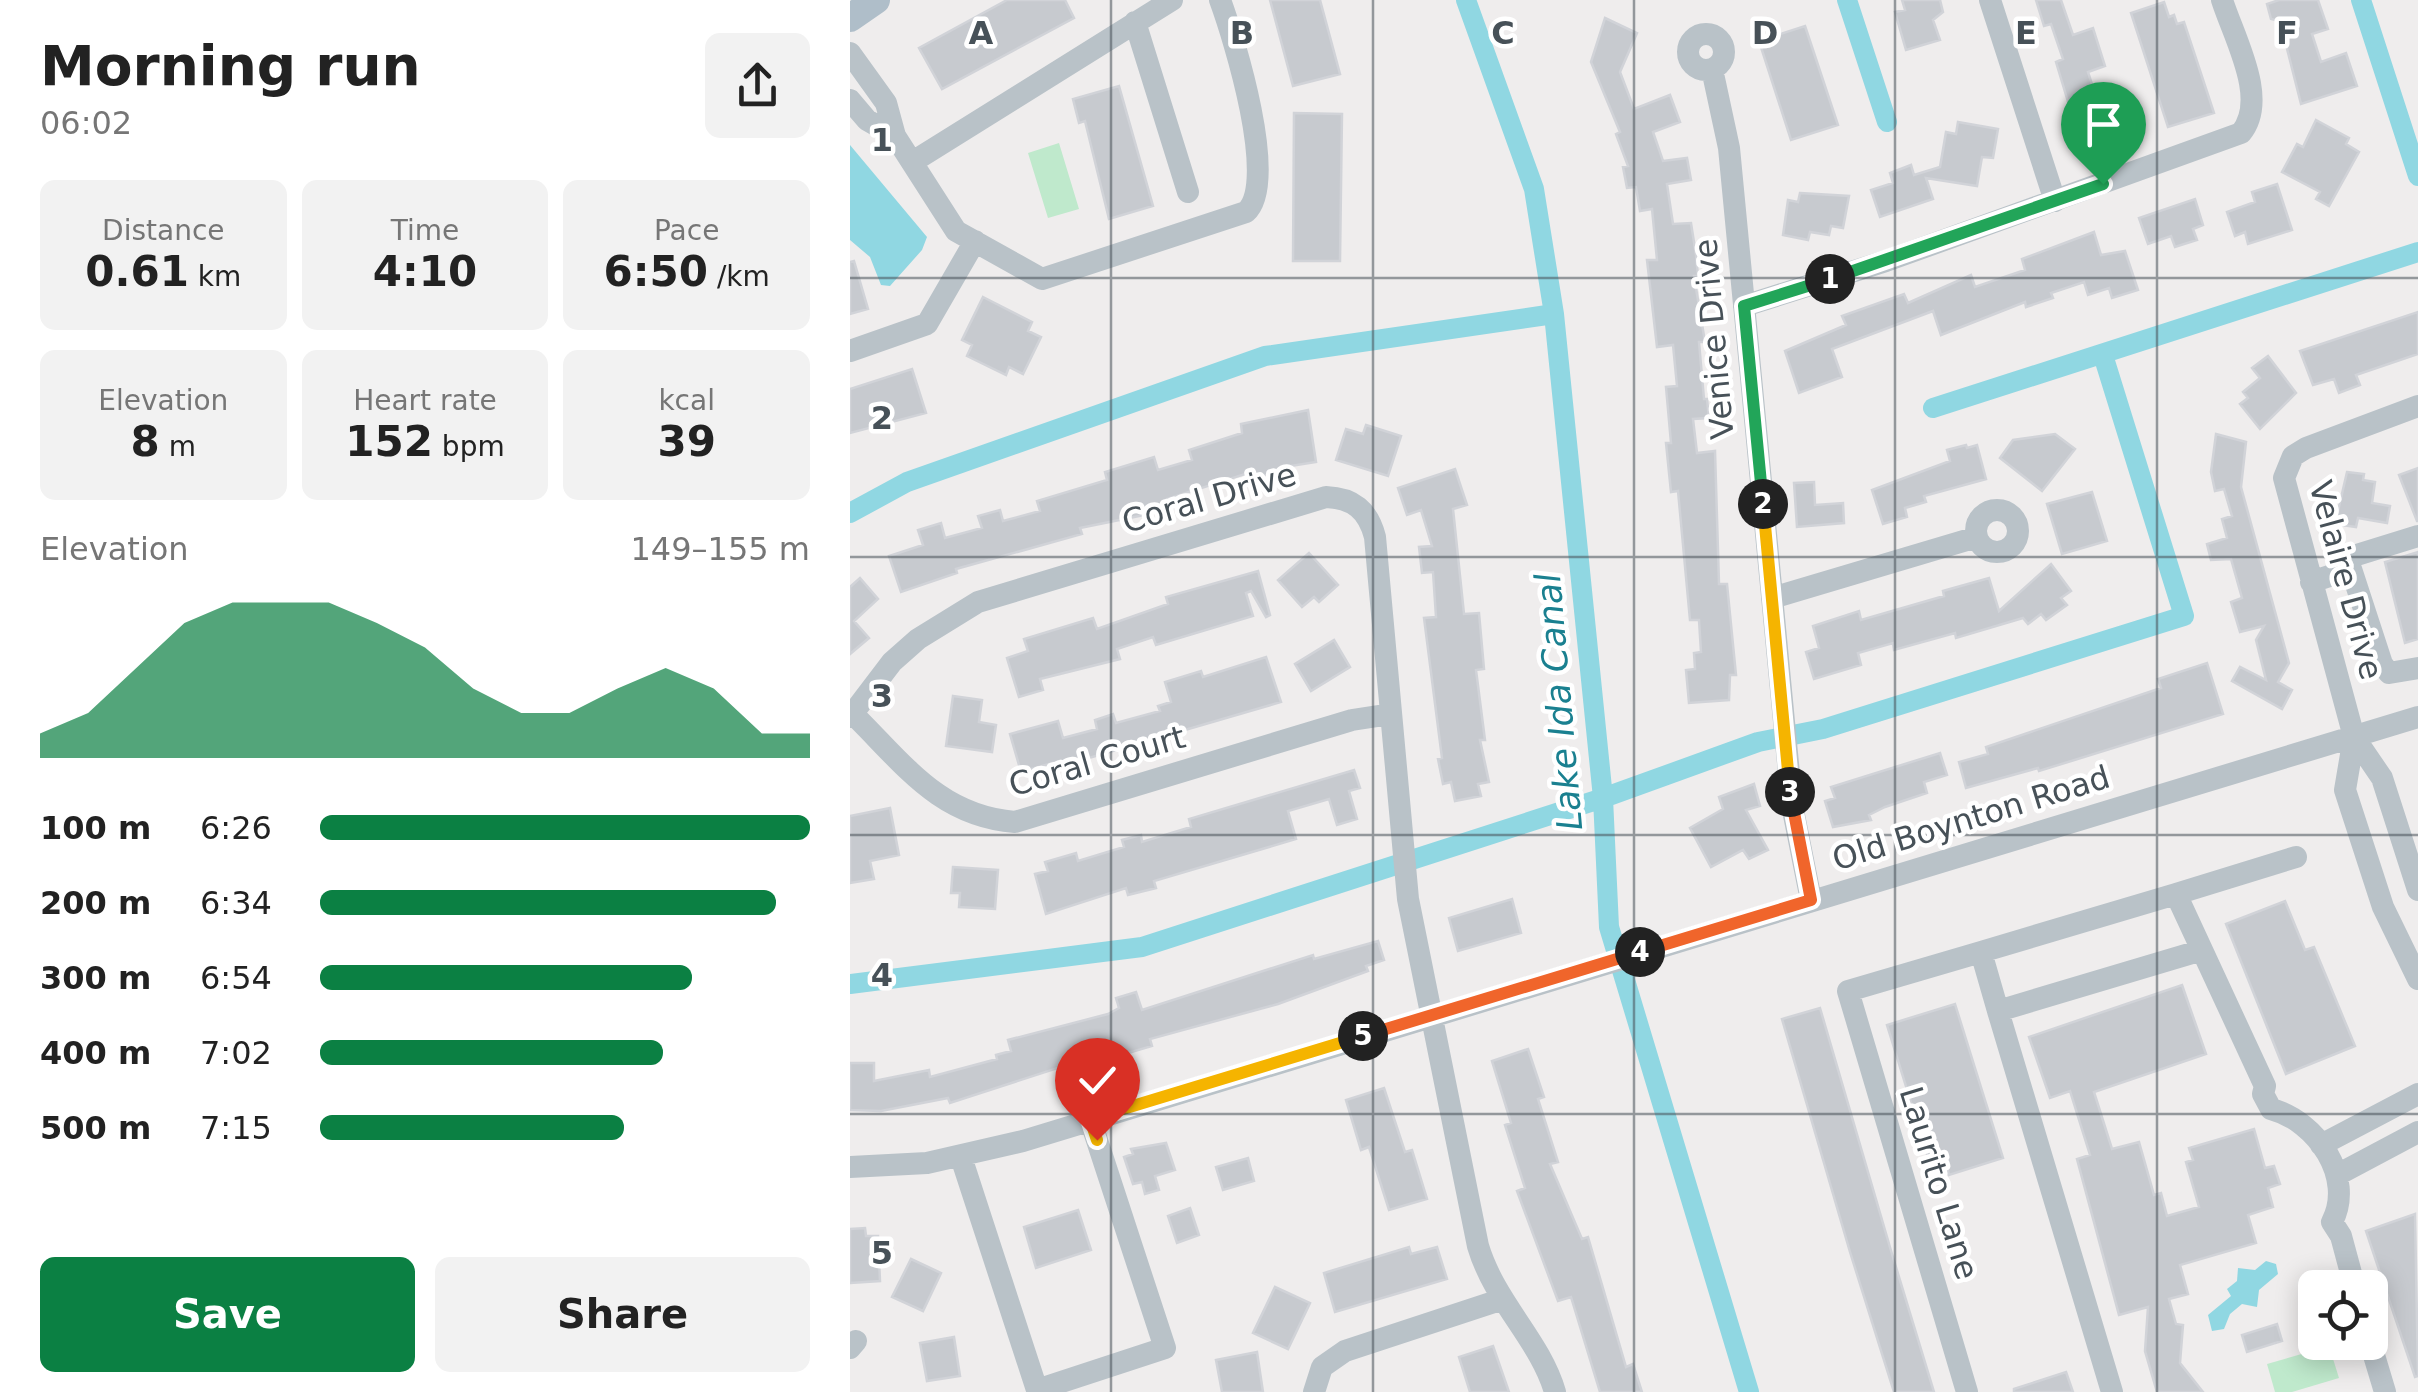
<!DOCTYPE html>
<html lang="en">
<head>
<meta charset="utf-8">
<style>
  :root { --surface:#fff; --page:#f2f2f2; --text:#222; --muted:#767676; --accent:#0b8043 }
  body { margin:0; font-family:"DejaVu Sans",sans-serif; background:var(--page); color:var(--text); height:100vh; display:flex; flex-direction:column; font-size:38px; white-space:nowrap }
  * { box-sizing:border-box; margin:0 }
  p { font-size:32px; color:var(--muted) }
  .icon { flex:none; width:55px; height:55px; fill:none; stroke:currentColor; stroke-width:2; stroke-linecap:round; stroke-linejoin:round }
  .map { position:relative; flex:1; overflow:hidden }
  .drawer { display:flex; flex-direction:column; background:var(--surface); width:850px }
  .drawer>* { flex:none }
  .buttons { position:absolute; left:1448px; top:1270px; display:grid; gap:20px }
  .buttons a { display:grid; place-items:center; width:90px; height:90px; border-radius:15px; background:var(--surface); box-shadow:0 5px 25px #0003; font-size:50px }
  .pin { position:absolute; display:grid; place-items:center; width:85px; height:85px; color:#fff; margin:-102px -42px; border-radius:50% 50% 50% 0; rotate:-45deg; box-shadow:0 0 10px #0007 }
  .pin .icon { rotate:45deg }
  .km { position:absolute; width:50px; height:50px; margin:-25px; border-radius:50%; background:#222; color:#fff; font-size:28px; line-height:50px; text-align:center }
  .round { display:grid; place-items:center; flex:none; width:105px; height:105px; border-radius:15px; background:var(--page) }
  .summary { display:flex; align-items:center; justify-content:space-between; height:170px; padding:0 40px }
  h1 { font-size:55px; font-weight:700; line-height:75px }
  .metrics { display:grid; grid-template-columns:repeat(3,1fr); gap:15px; height:170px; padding:10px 40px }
  .metrics div { display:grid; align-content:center; border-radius:15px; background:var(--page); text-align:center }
  .metrics b { font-size:42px; font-weight:700 }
  .metrics small { font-size:28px; font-weight:400 }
  .metrics p { font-size:28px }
  .chart { height:280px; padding:20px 40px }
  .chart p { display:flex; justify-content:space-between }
  .chart svg { width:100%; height:180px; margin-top:10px; fill:var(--accent); opacity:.7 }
  .action { display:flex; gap:20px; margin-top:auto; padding:20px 40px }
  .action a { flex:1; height:115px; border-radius:15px; background:var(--accent); color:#fff; font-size:40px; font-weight:700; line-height:115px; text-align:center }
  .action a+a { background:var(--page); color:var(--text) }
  ul { padding:0 40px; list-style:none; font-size:32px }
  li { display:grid; grid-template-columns:160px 120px 1fr; align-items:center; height:75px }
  li i { height:25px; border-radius:12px; background:var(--accent) }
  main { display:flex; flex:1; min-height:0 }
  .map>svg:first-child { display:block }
  .green { fill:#bfe9cc }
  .water { fill:#90d7e2 }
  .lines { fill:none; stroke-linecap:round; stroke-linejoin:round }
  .canal { stroke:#90d7e2; stroke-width:20 }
  .building { fill:#c7cacf; stroke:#d1d3d8; stroke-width:2.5 }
  .minor { stroke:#b9c2c8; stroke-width:22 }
  .major { stroke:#afbec9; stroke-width:28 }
  .split-1-casing { stroke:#fff; stroke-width:20 }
  .split-2-casing { stroke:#fff; stroke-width:20 }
  .split-3-casing { stroke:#fff; stroke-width:20 }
  .split-4-casing { stroke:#fff; stroke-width:20 }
  .split-5-casing { stroke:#fff; stroke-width:20 }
  .split-6-casing { stroke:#fff; stroke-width:20 }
  .split-1 { stroke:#22a559; stroke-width:12 }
  .split-2 { stroke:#22a559; stroke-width:12 }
  .split-3 { stroke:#f5b400; stroke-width:12 }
  .split-4 { stroke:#f0652b; stroke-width:12 }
  .split-5 { stroke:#f0652b; stroke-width:12 }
  .split-6 { stroke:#f5b400; stroke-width:12 }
  .grid { fill:none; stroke:#475158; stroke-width:2.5; stroke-opacity:0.55 }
  .labels { text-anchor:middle; stroke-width:9; stroke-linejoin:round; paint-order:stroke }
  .street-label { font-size:32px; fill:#475158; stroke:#fff }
  .water-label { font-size:35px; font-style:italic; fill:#1a8090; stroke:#fff }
  .grid-label { font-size:32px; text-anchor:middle; font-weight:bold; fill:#475158; stroke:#fff; stroke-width:9; stroke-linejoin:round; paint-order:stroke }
</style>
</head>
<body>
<main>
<section class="drawer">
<div class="summary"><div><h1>Morning run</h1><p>06:02</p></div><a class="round"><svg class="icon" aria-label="share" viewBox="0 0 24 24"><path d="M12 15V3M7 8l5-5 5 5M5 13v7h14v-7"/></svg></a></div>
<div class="metrics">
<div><p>Distance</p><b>0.61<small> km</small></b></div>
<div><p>Time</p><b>4:10</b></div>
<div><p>Pace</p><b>6:50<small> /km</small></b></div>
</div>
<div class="metrics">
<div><p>Elevation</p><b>8<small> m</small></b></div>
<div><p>Heart rate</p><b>152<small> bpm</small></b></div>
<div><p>kcal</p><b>39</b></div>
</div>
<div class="chart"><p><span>Elevation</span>149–155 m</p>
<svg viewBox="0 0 160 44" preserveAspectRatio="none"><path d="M0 44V38L10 33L20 22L30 11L40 6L50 6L60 6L70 11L80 17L90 27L100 33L110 33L120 27L130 22L140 27L150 38L160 38V44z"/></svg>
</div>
<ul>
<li><b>100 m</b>6:26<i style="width:100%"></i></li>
<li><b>200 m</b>6:34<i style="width:93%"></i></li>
<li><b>300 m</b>6:54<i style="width:76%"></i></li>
<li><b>400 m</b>7:02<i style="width:70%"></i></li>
<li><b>500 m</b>7:15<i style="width:62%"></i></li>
</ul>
<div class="action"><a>Save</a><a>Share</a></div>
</section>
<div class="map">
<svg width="1568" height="1392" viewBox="0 0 1568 1392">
  <rect width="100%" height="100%" fill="#efeded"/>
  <path class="green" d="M209 143 229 209 198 218 178 153Z
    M1479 1346 1489 1378 1442 1392H1425L1417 1364Z"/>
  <path class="water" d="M0 145 77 237 72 250 40 286 31 285 20 257 0 240Z
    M1416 1261 1426 1264 1428 1274 1409 1290 1407 1307 1392 1304 1380 1314 1374 1329 1362 1331 1358 1315 1381 1296 1377 1289 1387 1281 1388 1268 1405 1270Z"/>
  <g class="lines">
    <path class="canal" d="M616 0 684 189 704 314 753 798 759 927 899 1392
      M997 0 1037 122
      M1511 0 1568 176
      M1083 408 1568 252
      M0 513 57 482 415 356 704 314
      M0 984 292 947 753 798 908 742 973 729 1334 616 1253 355"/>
  </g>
  <path class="building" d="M157 0H215L224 18 92 89 69 48Z
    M420 0H470L490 74 443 86Z
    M1052 0H1090L1093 12 1083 20 1090 40 1056 50 1045 12 1055 10Z
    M1186 0H1211L1223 35 1243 28 1255 66 1238 72 1254 122 1272 116 1281 143 1235 158 1206 62 1213 59 1201 24 1194 26Z
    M1429 0H1468L1478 29 1462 34 1471 62 1496 53 1507 86 1451 104 1430 21 1421 19 1417 4Z
    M1314 2 1319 17 1324 15 1327 24 1334 22 1364 113 1318 127 1281 13Z
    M755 18 787 33 770 72 784 109 820 95 830 122 803 132 813 161 837 158 841 180 817 184 823 224 841 223 846 255 848 276H844L855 342H849L854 399H857L859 418 843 419 847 453 865 451 869 584H877L886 675H880L879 700 839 703 836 670 845 669 844 653 851 652 849 620H840L828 491 821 492 816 443H821L816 387 827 386 823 345 807 347 797 260H807L802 209 790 211 786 187 777 188 773 167 778 166 766 134 770 132 741 62Z
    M955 26 988 125 941 140 909 41Z
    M269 86 303 206 259 219 235 121 229 123 223 99Z
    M444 113 492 114 490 261H443Z
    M1466 120 1499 138 1496 144 1509 152 1479 206 1466 199 1470 192 1432 172 1447 144 1453 147Z
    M1108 122 1148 129 1143 158 1132 157 1127 186 1076 178 1083 199 1030 217 1021 190 1043 183 1040 173 1061 165 1064 175 1090 167 1096 132 1106 134Z
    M1427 184 1442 230 1398 244 1395 232 1385 236 1377 212 1405 202 1402 192Z
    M950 193 999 196 993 228 981 226 979 235 960 232 958 240 933 235 938 200 948 202Z
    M1345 199 1353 225 1343 229 1347 240 1325 247 1321 236 1298 244 1289 218Z
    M1244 232 1251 255 1275 251 1288 290 1262 298 1259 288 1238 295 1234 282 1201 293 1203 298 1176 307 1175 302 1091 335 1083 311 982 349 992 377 949 393 935 351 996 325 992 316 1054 294 1058 303 1121 275 1125 287 1175 270 1172 259Z
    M4 261 18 309 0 314V262Z
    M133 297 182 322 178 331 191 337 173 374 159 367 156 375 117 356 122 345 112 340Z
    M1568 312V354L1506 375 1510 385 1489 393 1484 379 1463 385 1450 351Z
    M1418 356 1446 393 1410 429 1390 404 1398 398 1393 392 1410 378 1402 368Z
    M62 369 76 413 0 433V389Z
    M458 410 466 462 434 467 435 472 399 478 398 473 317 499 319 504 294 515 230 528 232 534 106 569 107 573 51 592 39 556 73 545 68 530 91 523 95 538 132 528 128 516 150 510 153 521 190 511 187 501 257 480 255 472 304 457 308 470 342 460 339 450 392 433 391 424Z
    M516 425 551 436 538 476 486 460 496 429 513 434Z
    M1205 434 1225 449 1192 491 1150 458 1163 440Z
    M1366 434 1396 442 1391 487 1439 663 1428 682 1442 690 1432 709 1382 681 1390 667 1416 680 1406 640 1414 626 1390 632 1381 602 1392 598 1381 559 1361 560 1357 544 1377 538 1372 519 1382 516 1374 489 1365 491 1361 472Z
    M1116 445 1117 448 1127 445 1136 479 1074 496 1076 502 1055 508 1057 517 1033 524 1022 490 1100 461 1097 450Z
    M1568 468V521H1567L1549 475Z
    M605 469 617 505 603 509 614 614 629 613 634 669 626 670 635 740H630L639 782 628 784 631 796 605 801 601 782 593 784 588 759 592 758 574 618 586 617 583 572 572 573 569 547 582 546 571 510 557 515 548 488Z
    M1497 472 1514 474 1513 480 1525 482 1522 503 1540 506 1537 523 1508 518 1506 527 1485 524Z
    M964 482 965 505 993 503 994 523 947 527 944 483Z
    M1242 492 1257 541 1212 554 1197 504Z
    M1568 552V639L1555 643 1535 562Z
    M459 553 488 585 469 602 464 597 452 607 428 580Z
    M1201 564 1221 591 1211 598 1217 605 1196 620 1191 614 1178 624 1173 618 1106 638 1105 633 1044 650 1043 643 1008 653 1011 665 964 679 956 652 969 648 963 626 1009 611 1011 620 1094 596 1093 591 1139 578 1149 611Z
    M408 571 420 615 416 617 401 591 396 593 403 616 306 645 303 637 267 649 270 659 190 679 193 690 169 697 157 658 178 651 174 639 243 618 247 629 318 604 316 597Z
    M10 578 28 599 4 621 19 638 0 654V587Z
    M484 640 500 667 461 691 445 664Z
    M416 657 431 702 208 767 206 762 171 772 160 734 208 721 213 738 247 729 245 720 263 714 266 723 310 711 308 706 321 702 315 682 351 671 353 677Z
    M1357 663 1373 714 1189 771 1188 768 1116 788 1109 762 1138 754 1136 747 1311 688 1308 679Z
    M103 696 132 700 129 722 146 725 142 752 96 746Z
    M1090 753 1097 775 1074 782 1077 793 1035 807 1019 815 1021 820 983 827 975 801 985 798 981 787Z
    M504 770 510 788 499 791 507 819 487 825 479 799 438 811 446 839 304 881 306 888 278 895 276 888 196 914 185 874 198 871 195 862 226 853 228 861 274 847 272 840 291 835 292 842 341 827 339 819Z
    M904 784 910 806 896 810 918 850 899 859 893 850 861 867 840 828 873 809 869 797Z
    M40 808 49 855 20 861 24 879 0 883V816Z
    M103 867 148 870 145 909 109 907 110 893H101Z
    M662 899 671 933 608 951 599 918Z
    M1435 901 1455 950 1464 947 1505 1046 1436 1074 1376 924Z
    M528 941 534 960 516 966 518 971 428 1004 300 1039 302 1046 265 1057 263 1050 100 1103 98 1098 31 1111 0 1110V1063H24V1081L79 1070 80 1077 147 1059 146 1055 161 1051 158 1040 258 1014 269 1008 266 998 286 992 292 1010 463 955 464 959Z
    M1332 985 1356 1054 1244 1092 1262 1149 1289 1142 1304 1195 1311 1193 1317 1216 1349 1207 1336 1162 1343 1160 1339 1148 1404 1129 1415 1168 1424 1166 1430 1184 1418 1188 1423 1207 1398 1215 1406 1243 1330 1265 1338 1294 1319 1299 1326 1324 1333 1325 1330 1363 1353 1392H1307L1295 1351 1298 1307 1269 1315 1227 1159 1240 1155 1220 1091 1200 1098 1179 1037Z
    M1105 1004 1153 1158 1099 1175 1096 1163 1081 1167 1037 1025Z
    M970 1008 1042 1254 1084 1392H1044L1000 1252 932 1019Z
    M678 1049 694 1097 688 1099 708 1162 700 1164 732 1239 738 1237 776 1367 783 1364 792 1392H750L721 1297 708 1301 667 1191 675 1188 655 1125 661 1123 642 1061Z
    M534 1088 555 1152 562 1150 577 1199 539 1210 519 1147 511 1150 496 1100Z
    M316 1143 325 1170 305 1176 309 1190 295 1194 292 1182 283 1184 274 1157 283 1154 281 1149Z
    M398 1158 404 1181 373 1190 366 1167Z
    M340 1208 349 1235 327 1243 318 1216Z
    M228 1210 241 1250 186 1268 174 1227Z
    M1565 1214 1568 1376 1565 1377 1516 1231Z
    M15 1228 16 1236H28L30 1281 0 1283V1229Z
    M559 1247 561 1254 587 1247 597 1279 485 1312 474 1273Z
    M61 1259 91 1273 73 1311 42 1297Z
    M425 1287 460 1303 438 1349 403 1333Z
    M1427 1324 1432 1341 1397 1352 1392 1335Z
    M104 1337 110 1376 77 1381 70 1343Z
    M643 1346 659 1392H620L609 1357Z
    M407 1352 413 1392H372L366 1360Z
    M1216 1372 1223 1392H1164V1389Z"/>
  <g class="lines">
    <path class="minor" d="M1140 0 1205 201
      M285 22 338 192
      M838 52a18 18 0 1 1 36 0a18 18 0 1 1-36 0Z
      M0 53 36 103 45 136 17 120 0 100
      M862 69 879 148 942 805 961 900
      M45 136 106 231 192 279 396 212C429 183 384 38 370 0
      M64 161 322 0
      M894 306 1036 261 1391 133C1419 99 1384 38 1372 0
      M0 351 77 324 125 241
      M1568 406 1456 448 1443 456 1434 478 1504 737 1532 778 1568 890
      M1126 531a21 21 0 1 1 42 0a21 21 0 1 1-42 0Z
      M1501 569 1497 558 1568 536
      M1461 582 1501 569 1532 664 1539 673 1568 668
      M922 598 1127 537
      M3 714C54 764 89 816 165 822L502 720 541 714
      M0 717 42 662 68 639 128 602 476 497C503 498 518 510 525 537L558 899 628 1246C645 1303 690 1340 705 1392
      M1504 737 1495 790 1533 907 1568 979
      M1326 894 1446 857
      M1131 952 1326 894 1415 1086 1413 1094 1421 1109C1467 1121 1505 1178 1482 1222L1491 1236 1505 1288
      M1148 1011 1262 1392
      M1471 1145 1568 1094
      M111 1157 187 1390 315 1348 240 1119
      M0 1167 77 1163 173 1141 1568 717
      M1489 1174 1568 1132
      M1520 1342 1535 1392
      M0 1348 6 1341
      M464 1392 472 1367 495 1351 650 1300
      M1117 1392 998 991 1131 952 1148 1011 1349 951"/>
    <path class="major" d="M0 18 26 0"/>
  </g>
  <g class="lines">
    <defs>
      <path id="split-1" d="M980 279 1253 184"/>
      <path id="split-2" d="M913 504 894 306 980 279"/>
      <path id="split-3" d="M913 504 940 792"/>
      <path id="split-4" d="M790 952 961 900 940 792"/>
      <path id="split-5" d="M513 1036 790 952"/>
      <path id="split-6" d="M247 1140 240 1119 513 1036"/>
    </defs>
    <use href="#split-1" class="split-1-casing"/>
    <use href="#split-2" class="split-2-casing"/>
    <use href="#split-3" class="split-3-casing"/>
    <use href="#split-4" class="split-4-casing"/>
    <use href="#split-5" class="split-5-casing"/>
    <use href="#split-6" class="split-6-casing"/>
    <use href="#split-1" class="split-1"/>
    <use href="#split-2" class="split-2"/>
    <use href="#split-3" class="split-3"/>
    <use href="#split-4" class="split-4"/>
    <use href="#split-5" class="split-5"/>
    <use href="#split-6" class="split-6"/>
  </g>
  <path class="grid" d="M261 0V1392M523 0V1392M784 0V1392M1045 0V1392M1307 0V1392M0 278H1568M0 557H1568M0 835H1568M0 1114H1568"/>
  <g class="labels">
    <g class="street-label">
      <text transform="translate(864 339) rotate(-95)" y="11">Venice Drive</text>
      <text transform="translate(359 498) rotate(-16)" y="11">Coral Drive</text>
      <text transform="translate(1496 580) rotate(75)" y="11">Velaire Drive</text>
      <text transform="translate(247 761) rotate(-16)" y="11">Coral Court</text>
      <text transform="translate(1121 818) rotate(-17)" y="11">Old Boynton Road</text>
      <text transform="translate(1089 1183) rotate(73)" y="11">Laurito Lane</text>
    </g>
    <g class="water-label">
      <text transform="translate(709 702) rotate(-95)" y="12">Lake Ida Canal</text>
    </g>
  </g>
  <g class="grid-label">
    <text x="131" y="44">A</text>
    <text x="392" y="44">B</text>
    <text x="653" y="44">C</text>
    <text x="915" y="44">D</text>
    <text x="1176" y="44">E</text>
    <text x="1437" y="44">F</text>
    <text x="32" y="151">1</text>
    <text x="32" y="429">2</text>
    <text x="32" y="707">3</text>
    <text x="32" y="986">4</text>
    <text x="32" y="1264">5</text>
  </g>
</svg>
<div class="buttons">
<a><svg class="icon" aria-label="locate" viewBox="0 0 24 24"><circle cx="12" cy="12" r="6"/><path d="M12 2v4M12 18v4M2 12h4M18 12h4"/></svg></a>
</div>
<div class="pin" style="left:1253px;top:184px;background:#1e9e55"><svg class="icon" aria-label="arrive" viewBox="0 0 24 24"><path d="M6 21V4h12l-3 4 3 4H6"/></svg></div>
<div class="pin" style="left:247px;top:1140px;background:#d93025"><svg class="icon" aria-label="check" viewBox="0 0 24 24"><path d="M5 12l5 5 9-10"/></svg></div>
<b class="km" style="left:980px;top:279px">1</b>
<b class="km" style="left:913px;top:504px">2</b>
<b class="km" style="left:940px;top:792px">3</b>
<b class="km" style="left:790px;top:952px">4</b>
<b class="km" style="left:513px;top:1036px">5</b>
</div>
</main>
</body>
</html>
